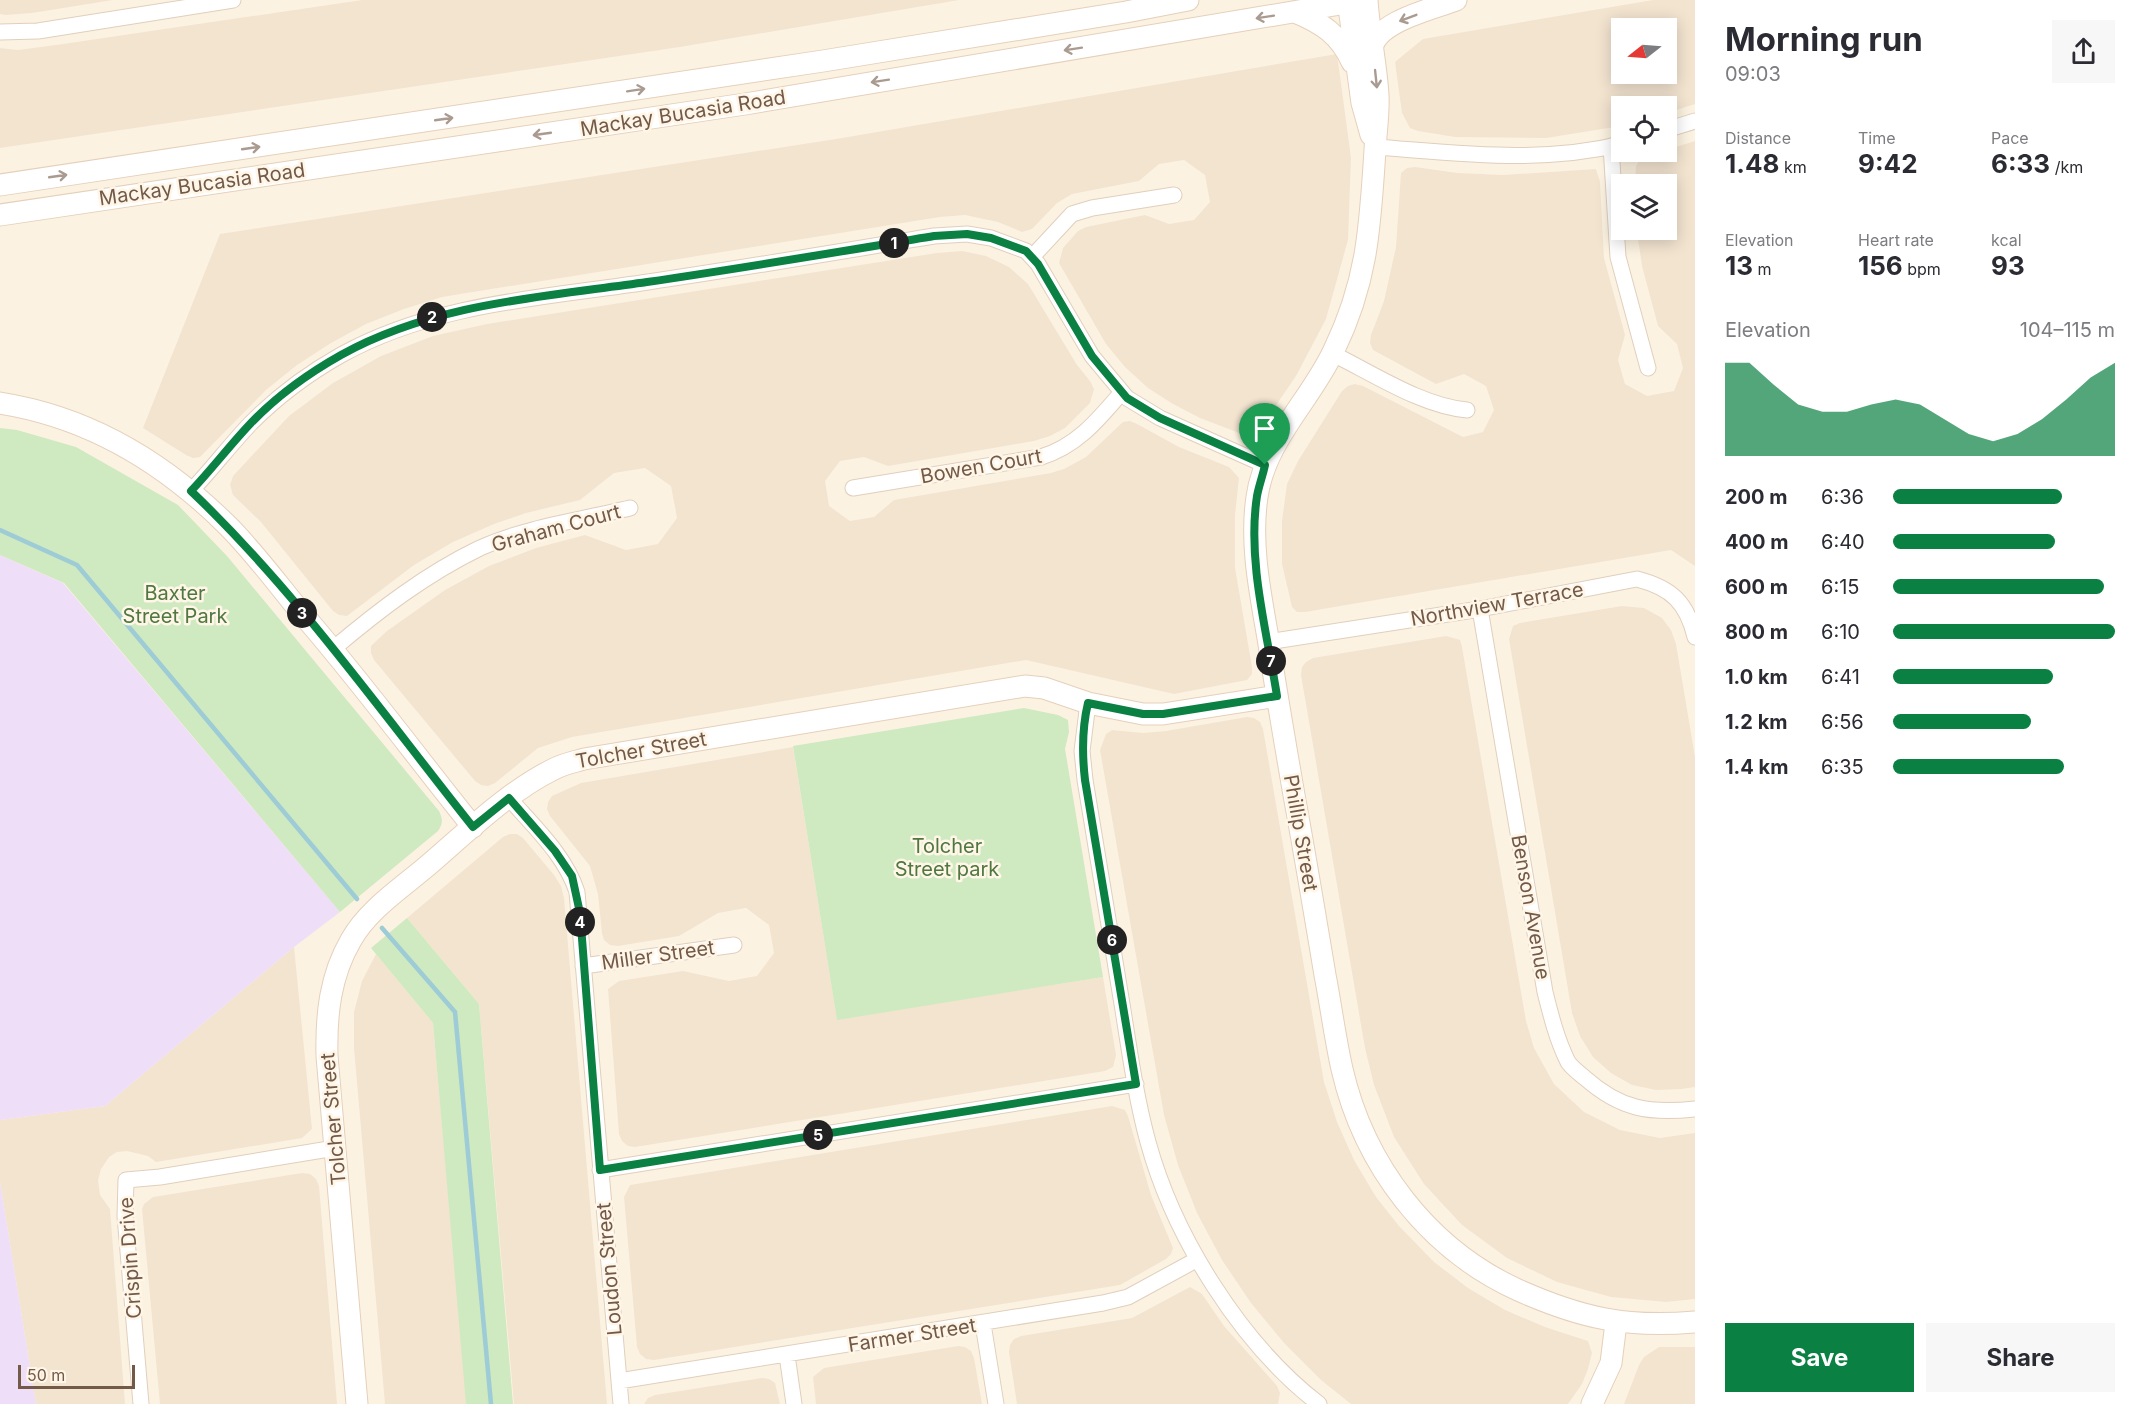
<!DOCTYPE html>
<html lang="en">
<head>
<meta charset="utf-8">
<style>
  :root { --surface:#fff; --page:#f7f7f7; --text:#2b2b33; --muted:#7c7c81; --accent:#0b8043 }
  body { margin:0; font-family:Inter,sans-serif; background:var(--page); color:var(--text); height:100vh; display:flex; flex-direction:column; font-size:22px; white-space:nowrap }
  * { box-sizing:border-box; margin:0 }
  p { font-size:20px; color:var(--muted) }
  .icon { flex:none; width:33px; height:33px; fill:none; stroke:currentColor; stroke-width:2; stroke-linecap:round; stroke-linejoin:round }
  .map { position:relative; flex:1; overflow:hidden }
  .details { display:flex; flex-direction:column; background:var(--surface); width:450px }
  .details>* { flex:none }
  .needle { width:39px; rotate:253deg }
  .tools { position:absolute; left:1611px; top:18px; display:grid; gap:12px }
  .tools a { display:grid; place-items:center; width:66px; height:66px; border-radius:0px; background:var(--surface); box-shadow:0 3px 15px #0003; font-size:30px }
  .scale { position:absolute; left:18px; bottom:15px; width:117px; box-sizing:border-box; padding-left:6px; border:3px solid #725948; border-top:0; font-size:16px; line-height:21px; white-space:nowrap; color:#725948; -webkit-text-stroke:4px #fff6e7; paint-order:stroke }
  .pin { position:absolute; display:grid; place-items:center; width:51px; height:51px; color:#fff; margin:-62px -26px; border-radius:50% 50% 50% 0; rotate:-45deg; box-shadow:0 0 6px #0007 }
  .pin .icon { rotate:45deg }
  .km { position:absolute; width:30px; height:30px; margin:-15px; border-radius:50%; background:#222; color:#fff; font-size:16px; line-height:30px; text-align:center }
  .round { display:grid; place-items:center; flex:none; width:63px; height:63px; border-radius:0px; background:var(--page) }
  .headline { display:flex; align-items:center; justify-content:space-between; height:102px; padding:0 30px }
  h1 { font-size:33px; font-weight:700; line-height:45px }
  .metrics { display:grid; grid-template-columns:repeat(3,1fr); gap:9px; height:102px; padding:6px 30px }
  .metrics div { display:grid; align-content:center }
  .metrics b { font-size:26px; font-weight:700 }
  .metrics small { font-size:16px; font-weight:400 }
  .metrics p { font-size:16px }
  .chart { height:168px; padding:12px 30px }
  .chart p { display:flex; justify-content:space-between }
  .chart svg { width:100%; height:108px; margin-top:6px; fill:var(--accent); opacity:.7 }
  .action { display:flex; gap:12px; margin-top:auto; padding:12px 30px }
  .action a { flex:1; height:69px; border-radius:0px; background:var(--accent); color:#fff; font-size:24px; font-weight:700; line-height:69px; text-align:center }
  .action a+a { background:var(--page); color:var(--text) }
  ul { padding:0 30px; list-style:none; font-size:20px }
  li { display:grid; grid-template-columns:96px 72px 1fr; align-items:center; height:45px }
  li i { height:15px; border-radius:8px; background:var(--accent) }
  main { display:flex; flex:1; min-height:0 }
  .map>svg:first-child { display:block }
  .residential { fill:#f3e4d0; fill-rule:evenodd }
  .education { fill:#efdef8 }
  .green { fill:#cfe9c0 }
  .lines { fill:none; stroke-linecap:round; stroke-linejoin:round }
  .stream { stroke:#9dcbd6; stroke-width:4.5 }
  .street-casing { stroke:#e0cfbd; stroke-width:17 }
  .secondary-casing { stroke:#e5d0bb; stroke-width:23 }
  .street { stroke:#fff; stroke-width:15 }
  .secondary { stroke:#fff; stroke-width:21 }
  .oneway { stroke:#aa9b91 }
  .route-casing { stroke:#fff; stroke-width:12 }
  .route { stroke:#0b8043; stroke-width:8 }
  .labels { text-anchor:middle; stroke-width:5; stroke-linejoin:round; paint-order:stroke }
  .street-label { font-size:20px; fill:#725948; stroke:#fff6e7 }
  .park-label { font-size:20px; fill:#4f7841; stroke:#fff6e7 }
</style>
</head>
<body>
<main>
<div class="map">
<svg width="1695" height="1404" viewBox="0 0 1695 1404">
  <rect width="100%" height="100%" fill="#fcf2e1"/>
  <path class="residential" d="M0 0H113L32 13 6 15 0 14Z
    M362 0H959L680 47 0 148V48L18 50 63 44Z
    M1653 0H1695V104L1667 113 1666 106H1622L1621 126 1546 138 1455 137 1418 131 1410 128 1402 113 1395 62 1423 39ZM1622 28H1666V74H1622Z
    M1337 54 1351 158 1348 240 1326 319 1296 376 1257 433 1242 434 1200 418 1173 404 1148 388 1125 367 1106 344 1059 263 1063 248 1078 231 1086 227 1145 215 1169 224 1194 220 1210 202 1205 175 1184 160 1159 164 1139 181 1072 194 1057 203 1032 229 1022 232 998 222 965 215 940 217 442 297 404 309 366 324 331 343 297 365 266 390 200 457 193 458 186 455 143 428 220 234 836 139Z
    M1695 141V566L1671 550 1305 612H1297L1292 607 1282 564V521L1287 484 1298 461 1342 391 1348 386 1355 384 1363 386 1463 437 1483 432 1494 410 1486 386 1464 374 1436 384 1373 350 1370 343 1371 335 1384 301 1396 247 1401 173 1407 168 1415 167 1457 173 1503 175 1596 169 1600 182 1604 258 1625 335 1618 360 1625 384 1647 396 1674 391 1683 368 1677 344 1658 326 1642 266 1638 239 1637 230H1666V184H1635L1636 166 1640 160 1647 156Z
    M962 251 986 256 1009 267 1028 284 1077 365 1090 381 1094 389 1090 403 1065 428 1050 436 1034 441 888 466 864 457 840 461 825 481 829 506 850 521 874 517 894 500 1051 473 1064 469 1086 457 1123 422 1130 421 1137 424 1179 447 1229 467 1239 478 1235 515V568L1252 667V674L1247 680 1174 694 1026 660 572 737 538 748 495 783 488 786 481 785 475 781 374 660 371 653V646L387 631 445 590 489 566 536 548 585 535 626 550 658 544 677 518 671 486 645 468 614 473 580 500 526 513 494 524 453 542 414 565 347 616 339 615 333 611 261 522 233 495 230 485 233 476 289 416 333 383 381 356 433 336 487 324 937 253Z
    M1622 606 1644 608 1662 618 1671 630 1676 644 1695 757V1087L1681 1089 1656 1090 1632 1085 1611 1073 1593 1057 1580 1036 1572 1013 1509 639 1513 626 1520 623Z
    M1446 636 1460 640 1462 647 1526 1021 1534 1048 1554 1084 1584 1112 1620 1130 1660 1138 1695 1133V1299L1666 1302 1611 1297 1557 1282 1507 1258 1462 1225 1424 1184 1394 1137 1374 1085 1365 1048 1301 675 1302 667 1306 662 1313 658Z
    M1247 717 1254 718 1260 722 1263 729 1324 1082 1337 1122 1354 1160 1376 1197 1399 1226 1434 1262 1468 1288 1505 1310 1545 1327 1588 1341 1592 1353 1588 1369 1582 1384 1568 1404H1351L1321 1380 1284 1343 1251 1303 1222 1260 1197 1213 1178 1165 1164 1115 1100 750 1106 734 1112 730 1143 733 1166 731Z
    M793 747 837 1019 1103 977 1116 1055 1113 1067 1105 1071 635 1147 628 1146 622 1141 619 1134 608 989 619 981 683 971 729 981 757 976 774 953 769 925 746 908 718 913 679 936 618 946 610 945 604 940 602 933 598 894 590 866 550 816 547 809 548 802 552 796 581 783Z
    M510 834H517L523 838 554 875 561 886 564 898 607 1404H514L479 1004 407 918 503 837Z
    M294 947 312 1129 302 1138 156 1162 148 1156 127 1151 117 1152 109 1157 101 1169 98 1180 100 1195 110 1209 125 1404H36L0 1182V1120L105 1106Z
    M376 954 433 1023 467 1404H385L354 1048V1012L362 981Z
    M1112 1106 1125 1110 1128 1116 1151 1195 1173 1248 1171 1254 1166 1259 1120 1285 654 1360 646 1359 640 1354 637 1347 624 1197 630 1185Z
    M302 1173 310 1174 316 1179 319 1186 337 1404H160L142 1209 144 1204 153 1197Z
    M1190 1287 1202 1294 1224 1326 1277 1386 1280 1393 1278 1404H1017L1009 1352 1010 1345 1014 1339 1021 1336 1132 1318Z
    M958 1346 965 1347 971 1351 974 1358 982 1404H816L813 1377 824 1368Z
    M1659 1347H1695V1404H1624L1639 1365 1644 1357Z
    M762 1378 769 1379 775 1383 780 1404H644L648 1398 655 1395Z"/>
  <path class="education" d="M0 555 63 583 340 912 294 947 105 1106 0 1120Z
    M0 1182 36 1404H0Z"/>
  <path class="green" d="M0 428 17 430 76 447 178 505 227 556 439 811C443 819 443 824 438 831L340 912 64 583 0 555Z
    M1024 708 1058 715 1068 720 1069 732 1065 749 1103 977 837 1020 793 746Z
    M407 918 479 1004 513 1404H466L433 1023 371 948Z"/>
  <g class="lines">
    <path class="stream" d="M0 530 77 565 357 899
      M382 928 455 1012 491 1404"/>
    <defs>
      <path id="street" d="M0 32 38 31 233 0
        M1666 130 1695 121
        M1611 146 1618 257 1648 368
        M1375 147C1458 153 1539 164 1622 144
        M1032 257 1072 214 1092 208 1174 195
        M1333 354C1374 374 1422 406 1467 410
        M853 488 1041 457C1077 446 1098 420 1122 392
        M191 491C212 469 230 445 251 423 277 397 309 373 341 355 435 303 543 298 648 282 743 268 838 252 934 236L967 234 991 238 1026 251 1038 264 1092 356 1127 398 1160 418 1265 465
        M1480 609 1545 992C1551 1016 1557 1040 1568 1062 1572 1068 1579 1073 1585 1078 1620 1109 1649 1114 1695 1109
        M1268 642 1480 609 1637 579C1672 588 1687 603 1695 637
        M333 649C378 611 426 574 480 548 527 527 581 520 630 508
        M1088 703 1082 751 1085 780C1096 848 1108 917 1119 986 1128 1038 1134 1091 1148 1142 1174 1237 1241 1344 1319 1404
        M509 798C534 827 565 855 577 892L621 1404
        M583 966 734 945
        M600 1170 1136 1084
        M983 1324 996 1404
        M787 1355 794 1404
        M619 1381 1103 1303 1128 1297 1196 1260
        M141 1404 125 1216 126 1180 160 1177 335 1148"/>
      <path id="secondary" d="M1348 0 1362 103 1371 135
        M1367 0C1369 32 1376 63 1378 95 1379 113 1376 131 1375 150 1370 226 1368 280 1334 350 1311 400 1265 440 1257 497 1250 544 1260 592 1268 638 1276 691 1285 743 1294 795 1305 855 1315 915 1325 975 1331 1006 1335 1038 1342 1069 1364 1165 1428 1249 1518 1290 1581 1318 1626 1328 1695 1322
        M1295 12C1322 23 1340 35 1352 62
        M1372 50C1374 22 1433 9 1456 0
        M0 185 823 61 1126 12 1188 0
        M0 215 745 104 1364 0
        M0 403C89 417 165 463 228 526 254 552 276 582 299 610 360 680 415 755 473 827
        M357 1404 327 1056C326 1015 330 976 351 940 368 910 400 889 426 867 466 833 507 792 554 769 563 764 574 762 584 759L1025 686 1044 688 1088 703 1143 714H1163L1277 696
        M1592 1404 1611 1363 1616 1323"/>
    </defs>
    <use href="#street" class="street-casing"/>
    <use href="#secondary" class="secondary-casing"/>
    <use href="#street" class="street"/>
    <use href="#secondary" class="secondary"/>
  </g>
  <defs><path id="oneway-shaft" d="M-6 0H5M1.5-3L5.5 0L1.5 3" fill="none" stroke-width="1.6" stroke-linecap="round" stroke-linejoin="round" transform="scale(1.5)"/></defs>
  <g class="oneway">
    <use href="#oneway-shaft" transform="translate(1265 17) rotate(171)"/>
    <use href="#oneway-shaft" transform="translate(1408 18) rotate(159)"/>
    <use href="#oneway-shaft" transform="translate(1073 49) rotate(171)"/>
    <use href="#oneway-shaft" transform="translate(1376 79) rotate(84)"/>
    <use href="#oneway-shaft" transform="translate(880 81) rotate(171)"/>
    <use href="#oneway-shaft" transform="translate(636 90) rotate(-9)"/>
    <use href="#oneway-shaft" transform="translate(444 119) rotate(-8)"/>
    <use href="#oneway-shaft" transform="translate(542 134) rotate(172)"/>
    <use href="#oneway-shaft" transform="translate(251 148) rotate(-8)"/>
    <use href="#oneway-shaft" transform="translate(58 176) rotate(-8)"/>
  </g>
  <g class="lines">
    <defs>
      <path id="route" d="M967 234 991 238 1026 251 1038 264 1092 356 1127 398 1160 418 1265 465C1263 475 1259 485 1257 496 1247 561 1267 632 1277 696L1163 714H1143L1088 703C1082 728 1082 754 1085 780L1136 1084 600 1170 580 913 572 876 555 851 509 798 473 827C382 713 297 592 191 491 212 469 230 445 251 423 276 397 309 373 341 355 435 303 543 297 647 282 743 268 838 252 934 236Z"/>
    </defs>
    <use href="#route" class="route-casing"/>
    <use href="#route" class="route"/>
  </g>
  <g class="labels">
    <g class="street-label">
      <text transform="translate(683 113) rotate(-9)" y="7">Mackay Bucasia Road</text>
      <text transform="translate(202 184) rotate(-8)" y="7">Mackay Bucasia Road</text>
      <text transform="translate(981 466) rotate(-10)" y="7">Bowen Court</text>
      <text transform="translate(556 528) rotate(-15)" y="7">Graham Court</text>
      <text transform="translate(1497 604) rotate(-10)" y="7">Northview Terrace</text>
      <text transform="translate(641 750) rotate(-10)" y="7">Tolcher Street</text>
      <text transform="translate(1301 833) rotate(80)" y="7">Phillip Street</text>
      <text transform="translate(1531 907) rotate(80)" y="7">Benson Avenue</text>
      <text transform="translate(658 955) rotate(-8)" y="7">Miller Street</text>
      <text transform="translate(333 1119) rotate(-95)" y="7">Tolcher Street</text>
      <text transform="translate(130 1258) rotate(-94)" y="7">Crispin Drive</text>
      <text transform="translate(609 1269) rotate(-95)" y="7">Loudon Street</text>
      <text transform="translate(912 1335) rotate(-9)" y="7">Farmer Street</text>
    </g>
    <g class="park-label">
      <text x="175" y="600">Baxter<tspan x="175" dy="23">Street Park</tspan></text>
      <text x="947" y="853">Tolcher<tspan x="947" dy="23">Street park</tspan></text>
    </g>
  </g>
</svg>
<div class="tools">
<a><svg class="needle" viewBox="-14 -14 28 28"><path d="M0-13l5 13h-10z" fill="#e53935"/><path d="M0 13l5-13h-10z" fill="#7c7c81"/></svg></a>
<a><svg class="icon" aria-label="locate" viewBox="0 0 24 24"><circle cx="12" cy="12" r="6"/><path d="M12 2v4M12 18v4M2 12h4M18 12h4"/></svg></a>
<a><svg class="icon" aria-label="layers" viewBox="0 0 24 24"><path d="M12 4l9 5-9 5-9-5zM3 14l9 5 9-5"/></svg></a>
</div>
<div class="scale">50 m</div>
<div class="pin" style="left:1265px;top:465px;background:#1e9e55"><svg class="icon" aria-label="arrive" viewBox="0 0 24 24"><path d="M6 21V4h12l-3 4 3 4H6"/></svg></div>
<b class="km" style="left:894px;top:243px">1</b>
<b class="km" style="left:432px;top:317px">2</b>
<b class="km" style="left:302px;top:613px">3</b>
<b class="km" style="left:580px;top:922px">4</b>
<b class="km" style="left:818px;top:1135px">5</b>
<b class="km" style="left:1112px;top:940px">6</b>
<b class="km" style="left:1271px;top:661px">7</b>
</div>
<section class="details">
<div class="headline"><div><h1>Morning run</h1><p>09:03</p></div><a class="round"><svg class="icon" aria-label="share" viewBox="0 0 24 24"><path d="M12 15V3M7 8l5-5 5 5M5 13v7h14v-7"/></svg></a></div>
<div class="metrics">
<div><p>Distance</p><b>1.48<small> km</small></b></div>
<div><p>Time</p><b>9:42</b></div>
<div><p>Pace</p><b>6:33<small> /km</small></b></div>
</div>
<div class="metrics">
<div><p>Elevation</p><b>13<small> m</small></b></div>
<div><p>Heart rate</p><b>156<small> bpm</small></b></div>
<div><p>kcal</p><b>93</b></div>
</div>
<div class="chart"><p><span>Elevation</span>104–115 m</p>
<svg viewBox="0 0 160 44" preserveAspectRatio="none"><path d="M0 44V6L10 6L20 15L30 23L40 26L50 26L60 23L70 21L80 23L90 29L100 35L110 38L120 35L130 29L140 21L150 12L160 6V44z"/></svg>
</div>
<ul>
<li><b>200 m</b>6:36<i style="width:76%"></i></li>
<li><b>400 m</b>6:40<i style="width:73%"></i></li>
<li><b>600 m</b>6:15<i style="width:95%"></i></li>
<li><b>800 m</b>6:10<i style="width:100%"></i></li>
<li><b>1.0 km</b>6:41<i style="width:72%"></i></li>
<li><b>1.2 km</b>6:56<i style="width:62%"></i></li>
<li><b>1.4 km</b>6:35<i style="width:77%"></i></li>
</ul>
<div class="action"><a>Save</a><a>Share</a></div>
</section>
</main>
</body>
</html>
